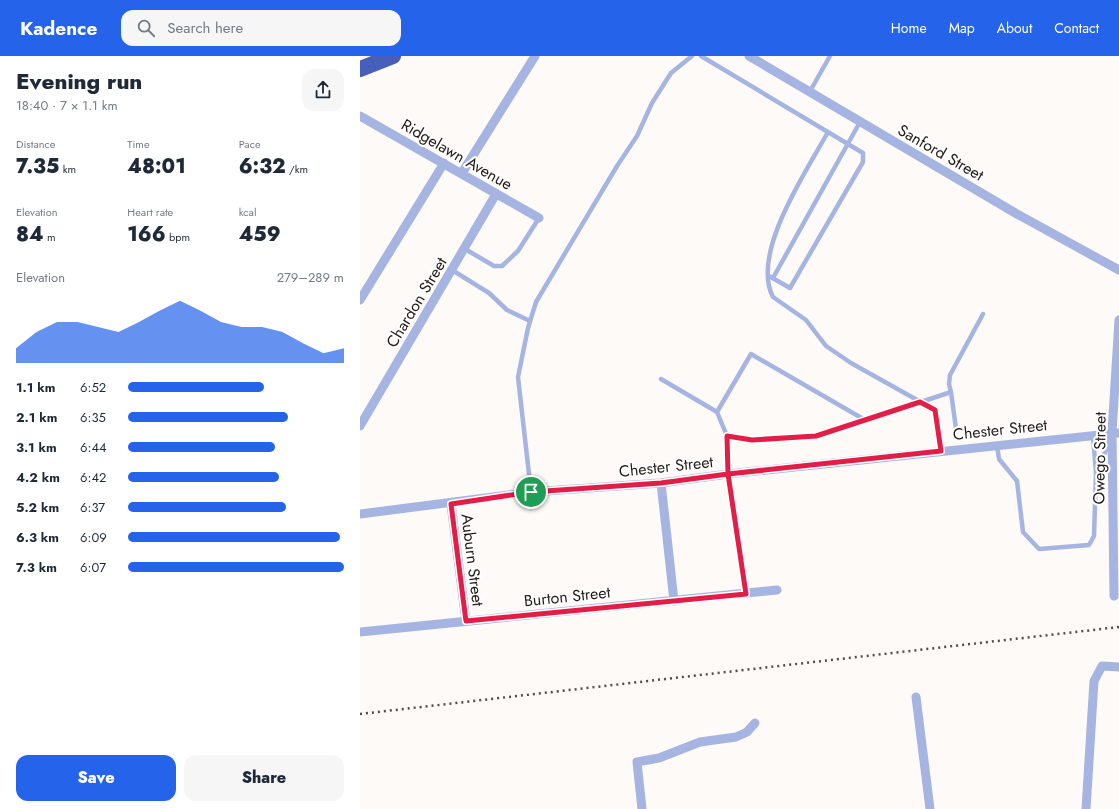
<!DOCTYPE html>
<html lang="en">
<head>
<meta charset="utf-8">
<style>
  :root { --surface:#fff; --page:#f6f6f7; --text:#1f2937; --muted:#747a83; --accent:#2563eb }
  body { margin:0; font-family:Jost,sans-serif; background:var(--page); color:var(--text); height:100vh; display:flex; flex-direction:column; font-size:15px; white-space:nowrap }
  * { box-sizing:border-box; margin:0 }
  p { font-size:13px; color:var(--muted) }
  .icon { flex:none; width:22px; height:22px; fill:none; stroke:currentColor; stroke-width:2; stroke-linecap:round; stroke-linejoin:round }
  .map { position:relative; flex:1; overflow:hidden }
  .panel { display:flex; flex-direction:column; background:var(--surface); width:360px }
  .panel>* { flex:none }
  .pin { position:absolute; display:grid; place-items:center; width:34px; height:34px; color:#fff; margin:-17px; border:2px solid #fff; border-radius:50%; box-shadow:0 1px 4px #0007 }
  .round { display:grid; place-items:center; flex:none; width:42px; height:42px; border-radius:12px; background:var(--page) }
  .overview { display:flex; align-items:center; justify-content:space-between; height:68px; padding:0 16px }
  h1 { font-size:22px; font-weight:800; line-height:30px }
  .stats { display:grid; grid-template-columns:repeat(3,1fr); gap:6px; height:68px; padding:4px 16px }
  .stats div { display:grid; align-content:center }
  .stats b { font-size:20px; font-weight:800 }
  .stats small { font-size:11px; font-weight:400 }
  .stats p { font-size:11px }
  .chart { height:112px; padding:8px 16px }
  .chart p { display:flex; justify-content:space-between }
  .chart svg { width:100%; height:72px; margin-top:4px; fill:var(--accent); opacity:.7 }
  .cta { display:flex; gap:8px; margin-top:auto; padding:8px 16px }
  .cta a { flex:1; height:46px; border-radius:12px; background:var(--accent); color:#fff; font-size:16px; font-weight:800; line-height:46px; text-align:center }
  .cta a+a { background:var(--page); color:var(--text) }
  ul { padding:0 16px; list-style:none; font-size:13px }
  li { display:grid; grid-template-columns:64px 48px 1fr; align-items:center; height:30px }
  li i { height:10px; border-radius:5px; background:var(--accent) }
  header { display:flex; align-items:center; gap:24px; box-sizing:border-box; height:56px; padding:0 20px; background:var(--accent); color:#fff }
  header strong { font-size:19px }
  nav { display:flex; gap:22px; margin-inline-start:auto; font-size:14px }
  .search { width:280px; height:36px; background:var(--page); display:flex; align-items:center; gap:10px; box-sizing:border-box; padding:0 14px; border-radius:12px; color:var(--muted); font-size:15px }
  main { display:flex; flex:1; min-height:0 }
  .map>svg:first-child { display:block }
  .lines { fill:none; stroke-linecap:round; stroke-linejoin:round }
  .service { stroke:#a5b4e1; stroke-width:4.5 }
  .minor { stroke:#a5b4e1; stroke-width:9 }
  .motorway { stroke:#485ebb; stroke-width:16 }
  .rail { stroke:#514c47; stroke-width:2.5; stroke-dasharray:2 4; stroke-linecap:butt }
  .route-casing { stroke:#fff; stroke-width:8 }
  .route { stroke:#e11d48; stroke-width:5 }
  .labels { text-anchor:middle; stroke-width:4; stroke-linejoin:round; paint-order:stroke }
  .street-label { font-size:16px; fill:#211b15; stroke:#fff }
</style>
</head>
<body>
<header>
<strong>Kadence</strong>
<div class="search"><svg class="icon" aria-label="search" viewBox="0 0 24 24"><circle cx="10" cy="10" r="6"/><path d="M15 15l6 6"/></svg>Search here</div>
<nav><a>Home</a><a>Map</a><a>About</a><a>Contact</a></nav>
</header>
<main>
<section class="panel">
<div class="overview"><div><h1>Evening run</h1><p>18:40 · 7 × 1.1 km</p></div><a class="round"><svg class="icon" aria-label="share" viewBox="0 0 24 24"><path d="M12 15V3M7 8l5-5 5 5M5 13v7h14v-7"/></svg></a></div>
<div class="stats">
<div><p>Distance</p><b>7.35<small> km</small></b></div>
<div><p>Time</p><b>48:01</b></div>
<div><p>Pace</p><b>6:32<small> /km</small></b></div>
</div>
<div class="stats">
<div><p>Elevation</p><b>84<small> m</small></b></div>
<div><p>Heart rate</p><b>166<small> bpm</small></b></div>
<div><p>kcal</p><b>459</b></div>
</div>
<div class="chart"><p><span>Elevation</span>279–289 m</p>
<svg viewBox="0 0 160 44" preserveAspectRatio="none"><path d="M0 44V35L10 25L20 19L30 19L40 22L50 25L60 19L70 12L80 6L90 12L100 19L110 22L120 22L130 25L140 32L150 38L160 35V44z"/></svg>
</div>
<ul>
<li><b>1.1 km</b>6:52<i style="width:63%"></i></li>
<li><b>2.1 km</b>6:35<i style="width:74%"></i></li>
<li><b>3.1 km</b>6:44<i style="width:68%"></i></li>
<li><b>4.2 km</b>6:42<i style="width:70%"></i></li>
<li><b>5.2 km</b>6:37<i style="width:73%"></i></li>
<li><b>6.3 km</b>6:09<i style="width:98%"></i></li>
<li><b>7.3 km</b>6:07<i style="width:100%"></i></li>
</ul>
<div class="cta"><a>Save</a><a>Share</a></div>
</section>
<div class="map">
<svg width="759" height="753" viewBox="0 0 759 753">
  <rect width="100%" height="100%" fill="#fdfaf7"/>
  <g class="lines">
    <path class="service" d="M341 0 503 97V106L430 232 409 220
      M449 37 470 0
      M468 76C447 114 390 198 413 241L446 264 466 290 491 307 575 354 581 395
      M105 193 134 210H142L158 195 179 162
      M92 214 129 237 147 254 170 265
      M413 222 500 66
      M301 323 357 356
      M591 336 589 328 590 319 623 258
      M367 380 392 384 456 381 591 336 596 373
      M637 389 639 403 657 425 663 476 679 493 729 489 734 480 736 417 733 380
      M736 417 746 394 748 383
      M171 436 158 321 168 272 176 246 257 110 277 80 292 47 311 17 332 0
      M386 538 368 418 367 380 357 356 391 298 505 364"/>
    <path class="minor" d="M389 0 657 158 759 214
      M0 60 179 162
      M102 117 175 0
      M0 244 84 107
      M0 370 136 138
      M301 427 314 545
      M91 448 106 565
      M0 458 171 436 301 427 368 418 759 377
      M754 540 752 376 759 264
      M0 576 417 534
      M556 641 570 753
      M282 753 277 706 299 702 340 686 376 681 387 676 395 667
      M726 753 734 625 742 610 759 611"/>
    <path class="motorway" d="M0 13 33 0"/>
    <path class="rail" d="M0 658 759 571"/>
  </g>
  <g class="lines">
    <defs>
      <path id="route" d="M171 436 301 427 368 418 367 380 392 384 456 380 560 346 575 354 581 395 368 418 386 538 106 565 91 448 171 436"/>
    </defs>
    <use href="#route" class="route-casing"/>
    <use href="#route" class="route"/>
  </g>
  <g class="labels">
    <g class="street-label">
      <text transform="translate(581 96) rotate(30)" y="6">Sanford Street</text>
      <text transform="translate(97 98) rotate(30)" y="6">Ridgelawn Avenue</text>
      <text transform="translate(56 246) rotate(-59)" y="6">Chardon Street</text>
      <text transform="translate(640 373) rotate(-6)" y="6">Chester Street</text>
      <text transform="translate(739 402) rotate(-89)" y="6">Owego Street</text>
      <text transform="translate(306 410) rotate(-6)" y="6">Chester Street</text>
      <text transform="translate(113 504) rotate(83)" y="6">Auburn Street</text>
      <text transform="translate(207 540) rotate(-6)" y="6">Burton Street</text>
    </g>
  </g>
</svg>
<div class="pin" style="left:171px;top:436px;background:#1e9e55"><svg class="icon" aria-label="arrive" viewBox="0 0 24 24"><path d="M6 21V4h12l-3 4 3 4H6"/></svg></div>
</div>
</main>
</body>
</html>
